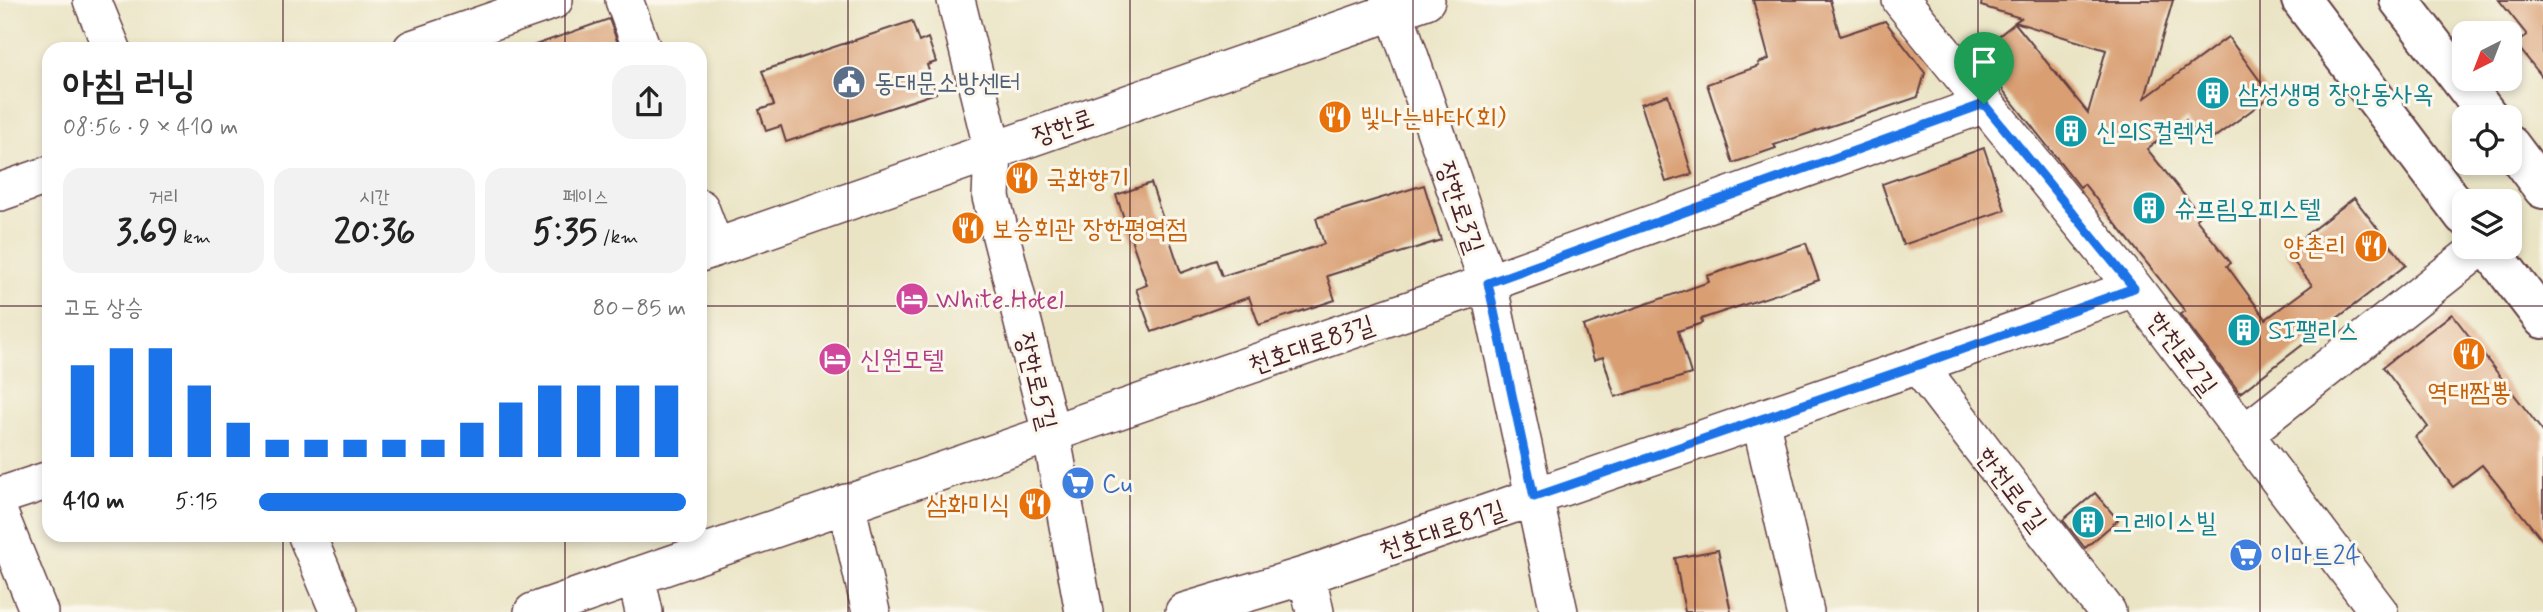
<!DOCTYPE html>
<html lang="ko">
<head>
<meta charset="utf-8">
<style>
  :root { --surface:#fff; --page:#f2f2f2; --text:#222; --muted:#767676; --accent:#1a73e8 }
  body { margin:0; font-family:Mynerve,"Poor Story",sans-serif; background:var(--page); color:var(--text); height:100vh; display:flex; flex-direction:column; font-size:26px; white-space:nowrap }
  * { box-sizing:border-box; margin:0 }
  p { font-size:23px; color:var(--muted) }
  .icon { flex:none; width:38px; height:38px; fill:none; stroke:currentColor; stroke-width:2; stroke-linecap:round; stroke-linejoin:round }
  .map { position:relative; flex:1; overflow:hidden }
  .side { position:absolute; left:42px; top:42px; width:665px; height:500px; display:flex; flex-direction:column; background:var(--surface); border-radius:21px; box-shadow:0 4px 10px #0003 }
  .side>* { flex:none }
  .needle { width:46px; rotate:222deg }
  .controls { position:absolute; left:2452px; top:21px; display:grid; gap:14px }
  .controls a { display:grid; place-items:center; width:70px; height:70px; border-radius:14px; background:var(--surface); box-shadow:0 4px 10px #0003; font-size:35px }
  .pin { position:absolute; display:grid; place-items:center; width:60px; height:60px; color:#fff; margin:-72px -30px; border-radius:50% 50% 50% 0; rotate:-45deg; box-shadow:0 0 7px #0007 }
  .pin .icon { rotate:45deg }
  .round { display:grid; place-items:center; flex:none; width:74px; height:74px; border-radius:21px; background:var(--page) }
  .overview { display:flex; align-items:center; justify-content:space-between; height:119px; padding:0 21px }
  h1 { font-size:38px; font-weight:700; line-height:52px }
  .metrics { display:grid; grid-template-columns:repeat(3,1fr); gap:10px; height:119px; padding:7px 21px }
  .metrics div { display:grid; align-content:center; border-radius:18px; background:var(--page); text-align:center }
  .metrics b { font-size:35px; font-weight:700 }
  .metrics small { font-size:19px; font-weight:400 }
  .metrics p { font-size:19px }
  .chart { height:196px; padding:14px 21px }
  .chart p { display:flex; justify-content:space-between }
  .chart svg { width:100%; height:126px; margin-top:7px; stroke:var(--accent); stroke-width:6 }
  ul { padding:0 21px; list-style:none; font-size:23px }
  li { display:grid; grid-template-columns:112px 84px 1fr; align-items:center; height:52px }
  li i { height:18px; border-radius:9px; background:var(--accent) }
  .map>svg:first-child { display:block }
  .building { fill:#d99e72 }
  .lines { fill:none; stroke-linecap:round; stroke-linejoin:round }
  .minor-casing { stroke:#623d42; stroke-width:40 }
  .major-casing { stroke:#623d42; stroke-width:42 }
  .minor { stroke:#fff; stroke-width:37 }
  .major { stroke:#fff; stroke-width:38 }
  .route-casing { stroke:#fff; stroke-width:14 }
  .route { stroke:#1a73e8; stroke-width:9 }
  .grid { fill:none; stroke:#4a1f2b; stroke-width:2; stroke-opacity:0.55 }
  .labels { text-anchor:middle; stroke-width:6; stroke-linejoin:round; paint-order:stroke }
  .service-label { font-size:26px; fill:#4e5e75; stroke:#fbf7ec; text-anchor:start }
  .culture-label { font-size:26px; fill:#0d838f; stroke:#fbf7ec; text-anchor:start }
  .food-label { font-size:26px; fill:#c56008; stroke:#fbf7ec; text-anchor:start }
  .street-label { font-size:26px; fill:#4a1f2b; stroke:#fbf7ec }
  .hotel-label { font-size:26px; fill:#b23c85; stroke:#fbf7ec; text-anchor:start }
  .shop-label { font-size:26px; fill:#366cbe; stroke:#fbf7ec; text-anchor:start }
</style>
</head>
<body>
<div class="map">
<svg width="2543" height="612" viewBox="0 0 2543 612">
  <rect width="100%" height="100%" fill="#fbf7ec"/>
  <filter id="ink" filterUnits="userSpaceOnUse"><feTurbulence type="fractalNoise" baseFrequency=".0143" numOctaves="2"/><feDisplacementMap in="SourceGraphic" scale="14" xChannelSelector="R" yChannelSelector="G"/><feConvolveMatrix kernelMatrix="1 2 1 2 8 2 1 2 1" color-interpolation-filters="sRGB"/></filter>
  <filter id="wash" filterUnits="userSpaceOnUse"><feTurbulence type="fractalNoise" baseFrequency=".00686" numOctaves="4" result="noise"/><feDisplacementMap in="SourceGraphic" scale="28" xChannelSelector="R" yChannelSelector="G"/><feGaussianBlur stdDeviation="1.57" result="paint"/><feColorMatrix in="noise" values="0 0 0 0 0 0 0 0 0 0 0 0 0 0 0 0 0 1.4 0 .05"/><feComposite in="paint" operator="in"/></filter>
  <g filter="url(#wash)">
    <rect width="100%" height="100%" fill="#eae4c5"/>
    <g id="blocks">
      <path class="building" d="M1753 0H1830L1840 36 1885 21 1925 73 1918 97 1774 145 1776 148 1733 163 1707 84 1759 66 1758 63 1769 59Z
        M1982 0H2173L2145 98 2228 37 2271 96 2204 145 2186 120 2147 149 2200 215 2196 219 2231 263 2227 266 2266 319 2312 285 2285 251 2354 198 2406 265 2240 393 2180 314 2185 311 2084 184 2080 187 1975 55 2015 23 2088 113 2106 50 2015 22 2021 18 1981 6Z
        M2499 0H2543V78L2516 44 2527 35Z
        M609 19 620 49H533L532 46Z
        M912 21 919 42 928 38 936 62 927 65 936 93 786 142 781 126 766 131 759 110 774 105 762 71Z
        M1668 95 1692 174 1666 182 1641 104Z
        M1984 148 2005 210 1903 245 1882 184Z
        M1151 183 1181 273 1216 260 1222 276 1324 244 1316 218 1424 185 1441 240 1327 276 1335 300 1259 325 1249 297 1152 332 1136 289 1147 285 1116 195Z
        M1806 243 1819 280 1701 319 1702 323 1678 331 1691 374 1615 397 1603 357 1594 360 1583 326 1709 282 1707 276Z
        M2452 314 2543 432V541L2482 465 2453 487 2415 437 2428 427 2383 367Z
        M2095 493 2118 520 2085 548 2063 520Z
        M1718 550 1731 612H1685L1675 558Z"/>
    </g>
  </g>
  <g filter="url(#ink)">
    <use href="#blocks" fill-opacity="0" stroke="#623d42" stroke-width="2"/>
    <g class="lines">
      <defs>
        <path id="minor" d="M92 0 112 49
          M624 0 642 49
          M956 0 993 151 991 197 1051 433 1084 612
          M1901 0 2134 288 2379 612
          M1394 11 1488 283 1559 612
          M412 49 554 0
          M0 192 49 175
          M700 208 715 248
          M700 253 1426 0
          M1918 365 2107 612
          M1760 419 1805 612
          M2244 434 2481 247
          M0 496 49 480
          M846 503 871 612
          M0 516 39 612
          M307 536 339 612
          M1307 575 1315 612
          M636 576 644 612
          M533 612 1488 283 1985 104
          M1184 612 1307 575 1918 365 2134 288"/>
        <path id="major" d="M2301 0 2464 216
          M2399 0 2489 117
          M2510 145 2543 189
          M2488 247 2543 319"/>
      </defs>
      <use href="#minor" class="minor-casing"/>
      <use href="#major" class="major-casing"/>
      <use href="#minor" class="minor"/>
      <use href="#major" class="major"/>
    </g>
  </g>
  <g class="lines" filter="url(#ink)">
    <defs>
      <path id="route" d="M1984 104 2134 288 1918 365 1534 497 1488 283Z"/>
    </defs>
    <use href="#route" class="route-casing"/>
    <use href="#route" class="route"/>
  </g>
  <path class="grid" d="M283 0V49M565 0V49M848 0V612M1130 0V612M1413 0V612M1695 0V612M1978 0V612M2260 0V612M0 306H49M700 306H2543M283 536V612M565 536V612"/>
  <defs>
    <symbol id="civic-disc" viewBox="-11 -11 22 22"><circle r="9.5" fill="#5c6f8a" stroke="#fbf7ec"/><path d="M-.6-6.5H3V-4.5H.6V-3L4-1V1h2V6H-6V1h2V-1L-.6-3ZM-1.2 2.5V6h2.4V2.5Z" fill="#fff"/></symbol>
    <symbol id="building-disc" viewBox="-11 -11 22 22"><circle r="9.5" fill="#0f9aa8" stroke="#fbf7ec"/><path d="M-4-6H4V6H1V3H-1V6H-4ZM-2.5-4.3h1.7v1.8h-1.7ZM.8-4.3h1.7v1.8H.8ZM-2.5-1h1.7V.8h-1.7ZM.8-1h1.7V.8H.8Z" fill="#fff"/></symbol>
    <symbol id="restaurant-disc" viewBox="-11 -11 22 22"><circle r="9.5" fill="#e8710a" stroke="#fbf7ec"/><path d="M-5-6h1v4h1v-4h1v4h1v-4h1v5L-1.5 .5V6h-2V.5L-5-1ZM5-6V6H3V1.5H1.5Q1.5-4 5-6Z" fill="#fff"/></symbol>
    <symbol id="hotel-disc" viewBox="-11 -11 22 22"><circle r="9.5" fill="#d1479c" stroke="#fbf7ec"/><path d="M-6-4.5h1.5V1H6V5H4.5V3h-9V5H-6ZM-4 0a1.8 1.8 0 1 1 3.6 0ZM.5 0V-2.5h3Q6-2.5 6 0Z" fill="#fff"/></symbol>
    <symbol id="supermarket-disc" viewBox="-11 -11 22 22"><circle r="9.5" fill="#3f7fe0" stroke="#fbf7ec"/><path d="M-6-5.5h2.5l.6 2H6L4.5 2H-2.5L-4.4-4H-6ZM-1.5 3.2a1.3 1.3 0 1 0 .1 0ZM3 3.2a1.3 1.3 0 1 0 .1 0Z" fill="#fff"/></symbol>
  </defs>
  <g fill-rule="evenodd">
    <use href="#civic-disc" x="830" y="63" width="38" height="38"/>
    <use href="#building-disc" x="2194" y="74" width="38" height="38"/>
    <use href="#restaurant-disc" x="1316" y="98" width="38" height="38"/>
    <use href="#building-disc" x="2052" y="112" width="38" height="38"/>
    <use href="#restaurant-disc" x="1003" y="159" width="38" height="38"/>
    <use href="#building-disc" x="2130" y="189" width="38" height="38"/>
    <use href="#restaurant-disc" x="949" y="209" width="38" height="38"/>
    <use href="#restaurant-disc" x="2352" y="227" width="38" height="38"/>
    <use href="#hotel-disc" x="893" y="280" width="38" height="38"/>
    <use href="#building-disc" x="2225" y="311" width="38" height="38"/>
    <use href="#restaurant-disc" x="2450" y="335" width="38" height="38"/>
    <use href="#hotel-disc" x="816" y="340" width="38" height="38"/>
    <use href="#supermarket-disc" x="1059" y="464" width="38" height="38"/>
    <use href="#restaurant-disc" x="1016" y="485" width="38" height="38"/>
    <use href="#building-disc" x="2069" y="503" width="38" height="38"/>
    <use href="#supermarket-disc" x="2227" y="536" width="38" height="38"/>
  </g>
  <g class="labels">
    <g class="service-label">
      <text x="874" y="91">동대문소방센터</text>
    </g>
    <g class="culture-label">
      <text x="2238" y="102">삼성생명 장안동사옥</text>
      <text x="2096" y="140">신의S컬렉션</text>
      <text x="2174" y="217">슈프림오피스텔</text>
      <text x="2268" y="339">SI팰리스</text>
      <text x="2112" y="531">그레이스빌</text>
    </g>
    <g class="food-label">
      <text x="1360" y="126">빛나는바다(회)</text>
      <text x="1046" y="187">국화향기</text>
      <text x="992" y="237">보승회관 장한평역점</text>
      <text x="2346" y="255" text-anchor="end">양촌리</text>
      <text x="2469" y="400" text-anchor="middle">역대짬뽕</text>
      <text x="1010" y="513" text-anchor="end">삼화미식</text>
    </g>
    <g class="street-label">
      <text transform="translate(1063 126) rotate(-19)" y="9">장한로</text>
      <text transform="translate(1461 207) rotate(71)" y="9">장한로3길</text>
      <text transform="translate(1311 344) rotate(-19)" y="9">천호대로83길</text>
      <text transform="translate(2183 353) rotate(53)" y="9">한천로2길</text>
      <text transform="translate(1037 381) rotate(76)" y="9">장한로5길</text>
      <text transform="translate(2012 489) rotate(53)" y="9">한천로6길</text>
      <text transform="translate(1442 529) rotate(-19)" y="9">천호대로81길</text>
    </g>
    <g class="hotel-label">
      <text x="936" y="308">White Hotel</text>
      <text x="860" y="368">신원모텔</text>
    </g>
    <g class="shop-label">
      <text x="1102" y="492">Cu</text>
      <text x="2270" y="564">이마트24</text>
    </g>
  </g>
</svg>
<div class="controls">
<a><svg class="needle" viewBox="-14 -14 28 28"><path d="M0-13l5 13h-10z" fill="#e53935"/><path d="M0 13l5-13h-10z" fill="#767676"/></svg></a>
<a><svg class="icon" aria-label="locate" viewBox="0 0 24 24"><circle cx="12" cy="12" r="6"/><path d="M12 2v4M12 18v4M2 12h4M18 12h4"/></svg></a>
<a><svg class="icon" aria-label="layers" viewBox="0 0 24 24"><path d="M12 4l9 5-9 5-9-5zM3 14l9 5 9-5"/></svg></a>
</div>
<div class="pin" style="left:1984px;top:104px;background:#1e9e55"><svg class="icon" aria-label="arrive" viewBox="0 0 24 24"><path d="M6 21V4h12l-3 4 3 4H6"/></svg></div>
<section class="side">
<div class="overview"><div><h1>아침 러닝</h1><p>08:56 · 9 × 410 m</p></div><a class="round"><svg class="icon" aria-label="share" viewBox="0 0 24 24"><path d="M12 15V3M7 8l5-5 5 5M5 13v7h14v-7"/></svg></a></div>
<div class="metrics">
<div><p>거리</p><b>3.69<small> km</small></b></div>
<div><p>시간</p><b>20:36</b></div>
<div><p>페이스</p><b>5:35<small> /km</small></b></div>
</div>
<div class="chart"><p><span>고도 상승</span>80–85 m</p>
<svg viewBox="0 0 160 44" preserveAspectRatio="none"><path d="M5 44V12M15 44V6M25 44V6M35 44V19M45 44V32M55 44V38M65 44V38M75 44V38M85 44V38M95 44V38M105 44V32M115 44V25M125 44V19M135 44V19M145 44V19M155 44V19"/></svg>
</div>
<ul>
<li><b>410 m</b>5:15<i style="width:100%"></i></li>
</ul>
</section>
</div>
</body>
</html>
